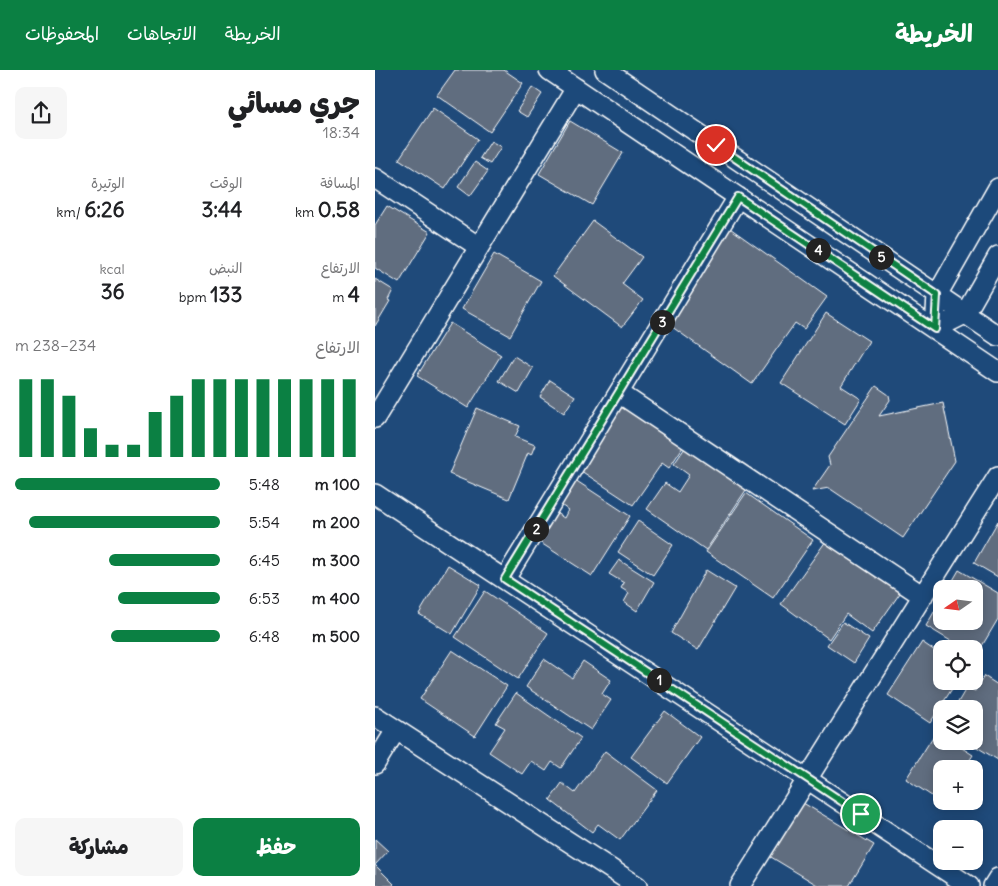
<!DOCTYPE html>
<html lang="ar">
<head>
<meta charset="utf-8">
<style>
  :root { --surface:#fff; --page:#f6f6f6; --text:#202124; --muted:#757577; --accent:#0b8043 }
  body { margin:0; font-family:Delius,"Playpen Sans Arabic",sans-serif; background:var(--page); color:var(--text); direction:rtl; height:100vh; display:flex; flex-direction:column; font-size:19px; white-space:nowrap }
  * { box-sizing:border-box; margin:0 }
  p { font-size:16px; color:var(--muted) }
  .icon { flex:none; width:28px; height:28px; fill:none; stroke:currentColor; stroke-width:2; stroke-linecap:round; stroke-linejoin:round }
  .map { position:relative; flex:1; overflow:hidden; direction:ltr }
  .panel { display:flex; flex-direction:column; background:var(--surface); width:375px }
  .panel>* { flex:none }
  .needle { width:32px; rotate:256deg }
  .buttons { position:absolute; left:558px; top:510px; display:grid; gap:10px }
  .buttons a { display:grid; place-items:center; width:50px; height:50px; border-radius:10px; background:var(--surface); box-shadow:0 2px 12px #0003; font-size:25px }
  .pin { position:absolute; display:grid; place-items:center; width:42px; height:42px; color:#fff; margin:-21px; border:2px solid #fff; border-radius:50%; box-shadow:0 1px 5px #0007 }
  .km { position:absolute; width:25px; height:25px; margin:-12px; border-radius:50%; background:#222; color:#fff; font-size:14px; line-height:25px; text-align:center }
  .round { display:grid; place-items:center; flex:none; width:52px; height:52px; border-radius:10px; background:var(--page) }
  .headline { display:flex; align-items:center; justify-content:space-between; height:85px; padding:0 15px }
  h1 { font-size:28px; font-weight:800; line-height:38px }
  .metrics { display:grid; grid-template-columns:repeat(3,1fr); gap:8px; height:85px; padding:5px 15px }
  .metrics div { display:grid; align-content:center }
  .metrics b { font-size:21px; font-weight:800 }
  .metrics small { font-size:14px; font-weight:400 }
  .metrics p { font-size:14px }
  .chart { height:140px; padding:10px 15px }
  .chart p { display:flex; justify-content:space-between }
  .chart svg { width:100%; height:90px; margin-top:5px; stroke:var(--accent); stroke-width:6 }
  .primary-button { display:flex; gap:10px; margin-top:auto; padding:10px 15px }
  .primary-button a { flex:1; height:58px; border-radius:10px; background:var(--accent); color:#fff; font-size:20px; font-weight:800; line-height:58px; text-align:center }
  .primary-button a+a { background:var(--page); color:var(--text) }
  ul { padding:0 15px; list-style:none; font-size:16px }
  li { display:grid; grid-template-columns:80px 60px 1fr; align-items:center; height:38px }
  li i { height:12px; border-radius:6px; background:var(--accent) }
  header { display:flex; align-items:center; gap:30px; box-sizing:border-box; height:70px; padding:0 25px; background:var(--accent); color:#fff }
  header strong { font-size:24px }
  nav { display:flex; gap:28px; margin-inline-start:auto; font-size:18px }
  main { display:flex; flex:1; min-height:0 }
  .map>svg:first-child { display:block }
  .building { fill:#606d7f; stroke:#fff }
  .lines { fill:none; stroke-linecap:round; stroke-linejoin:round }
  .street-casing { stroke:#fff; stroke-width:22 }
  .street { stroke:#1f4a7a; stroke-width:19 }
  .route-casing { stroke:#fff; stroke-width:10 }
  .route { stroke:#0b8043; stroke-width:6 }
</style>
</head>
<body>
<header>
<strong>الخريطة</strong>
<nav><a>الخريطة</a><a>الاتجاهات</a><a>المحفوظات</a></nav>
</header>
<main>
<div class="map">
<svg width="623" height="816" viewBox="0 0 623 816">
  <rect width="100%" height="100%" fill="#1f4a7a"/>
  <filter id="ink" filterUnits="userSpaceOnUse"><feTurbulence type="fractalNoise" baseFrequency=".02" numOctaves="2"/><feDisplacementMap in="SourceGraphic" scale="10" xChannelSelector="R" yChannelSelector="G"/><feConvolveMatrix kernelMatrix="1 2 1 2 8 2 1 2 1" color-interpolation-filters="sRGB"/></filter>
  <g filter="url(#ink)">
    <path class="building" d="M80 0H129L148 13 115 62 62 25Z
      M157 17 167 24 152 47 142 41Z
      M58 38 103 69 70 119 24 89Z
      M195 51 248 83 217 135 164 104Z
      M116 71 126 77 115 94 105 88Z
      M100 92 113 101 95 126 83 117Z
      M12 136 55 162 24 213 0 198V155Z
      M218 151 267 187 247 214 268 230 247 257 178 206Z
      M352 156 452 227 429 259 420 253 377 314 286 249Z
      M119 184 166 211 135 266 87 239Z
      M0 209 18 220 13 230 15 231 0 256Z
      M451 243 494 271 466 316 486 329 470 354 406 313Z
      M75 253 126 285 93 338 42 306Z
      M139 286 158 298 144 323 124 311Z
      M175 310 200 326 189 343 165 327Z
      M501 316 514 325 515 330 504 346 568 333 580 391 528 468 454 418 437 421 455 395 453 387Z
      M246 326 297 361 293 367 308 377 294 398 287 393 258 435 200 397Z
      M102 338 145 356 140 367 160 375 156 385 153 383 134 429 74 404Z
      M314 372 375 414 331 480 272 439 290 413 303 422 314 405 299 394Z
      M194 406 255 446 217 506 158 468 176 440 189 448 193 440 179 430Z
      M371 423 438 470 398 528 331 482Z
      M263 451 298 475 278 505 243 482Z
      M623 451V507L599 493Z
      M451 471 505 510 510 502 530 516 497 563 471 544 454 569 406 534Z
      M244 490 279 512 262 541 249 532 254 523 246 518 249 513 234 504Z
      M73 495 106 515 77 564 44 544Z
      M331 500 360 518 323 580 296 563Z
      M584 500 623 523V549L601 586 599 579H589L551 556 566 530V551H599V519H573Z
      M110 521 173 563 143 609 80 567Z
      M468 552 494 569 479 593 452 575Z
      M547 572 566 585V611H582L555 653 513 625Z
      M77 580 132 616 100 666 45 629Z
      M169 589 197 608 208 591 236 610 227 624 236 630 216 660 151 617Z
      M609 606 623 615V690L592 671H599V639H579L592 617 600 621Z
      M141 623 206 668 186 698 177 692 171 701 156 691 147 704 114 682 130 658 121 653Z
      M290 641 325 667 292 713 256 687Z
      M561 662 566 665V671H576L598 685 589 699H566V731H580L575 738 531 709Z
      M230 681 282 720 245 770 223 754 217 762 175 730 187 713 200 723Z
      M423 730 499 775 474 816H444L391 784Z
      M0 769 13 781 0 795 19 814 17 816H0Z"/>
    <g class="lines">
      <defs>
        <path id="street" d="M174 0 623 302
          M230 0 623 266
          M0 108 104 177
          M623 118 562 225 560 259 590 244 623 186
          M244 323 548 526
          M0 348 201 18
          M0 424 594 816
          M130 509 363 127
          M0 646 262 816
          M0 694 21 660
          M365 816 623 406
          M618 816 623 808"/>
      </defs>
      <use href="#street" class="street-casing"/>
      <use href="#street" class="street"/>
    </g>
  </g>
  <g class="lines" filter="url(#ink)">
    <defs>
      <path id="route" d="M341 75 562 225 560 259 363 127 130 509 486 744"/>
    </defs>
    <use href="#route" class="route-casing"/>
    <use href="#route" class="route"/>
  </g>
</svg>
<div class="buttons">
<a><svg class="needle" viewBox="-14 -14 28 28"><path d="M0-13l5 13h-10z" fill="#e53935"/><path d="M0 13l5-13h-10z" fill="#757577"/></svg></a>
<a><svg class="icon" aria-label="locate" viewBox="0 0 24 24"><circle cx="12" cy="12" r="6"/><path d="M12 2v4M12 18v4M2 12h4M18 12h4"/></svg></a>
<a><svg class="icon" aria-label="layers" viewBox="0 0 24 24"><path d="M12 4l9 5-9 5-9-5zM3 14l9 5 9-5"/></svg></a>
<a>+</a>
<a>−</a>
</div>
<div class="pin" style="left:486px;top:744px;background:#1e9e55"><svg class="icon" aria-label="arrive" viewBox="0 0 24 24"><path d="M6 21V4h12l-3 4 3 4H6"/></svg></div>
<div class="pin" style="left:341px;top:75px;background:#d93025"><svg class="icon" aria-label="check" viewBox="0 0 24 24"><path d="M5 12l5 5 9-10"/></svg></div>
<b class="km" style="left:284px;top:610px">1</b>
<b class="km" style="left:161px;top:459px">2</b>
<b class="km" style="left:287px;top:252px">3</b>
<b class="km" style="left:443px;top:180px">4</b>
<b class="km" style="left:506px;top:187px">5</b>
</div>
<section class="panel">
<div class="headline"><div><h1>جري مسائي</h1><p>18:34</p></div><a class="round"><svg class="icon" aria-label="share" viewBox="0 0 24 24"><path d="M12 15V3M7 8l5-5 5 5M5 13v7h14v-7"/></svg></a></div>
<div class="metrics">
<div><p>المسافة</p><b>0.58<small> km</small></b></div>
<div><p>الوقت</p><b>3:44</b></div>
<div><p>الوتيرة</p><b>6:26<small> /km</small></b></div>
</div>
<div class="metrics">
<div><p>الارتفاع</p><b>4<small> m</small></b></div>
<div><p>النبض</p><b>133<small> bpm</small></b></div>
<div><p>kcal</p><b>36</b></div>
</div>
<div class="chart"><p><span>الارتفاع</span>234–238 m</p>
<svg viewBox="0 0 160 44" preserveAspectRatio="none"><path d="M5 44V6M15 44V6M25 44V14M35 44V30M45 44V38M55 44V38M65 44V22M75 44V14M85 44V6M95 44V6M105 44V6M115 44V6M125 44V6M135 44V6M145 44V6M155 44V6"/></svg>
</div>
<ul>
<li><b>100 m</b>5:48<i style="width:100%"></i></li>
<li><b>200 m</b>5:54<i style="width:93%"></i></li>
<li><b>300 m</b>6:45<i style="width:54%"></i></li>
<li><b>400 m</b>6:53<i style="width:50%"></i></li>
<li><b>500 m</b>6:48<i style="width:53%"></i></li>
</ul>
<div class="primary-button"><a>حفظ</a><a>مشاركة</a></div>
</section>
</main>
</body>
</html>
